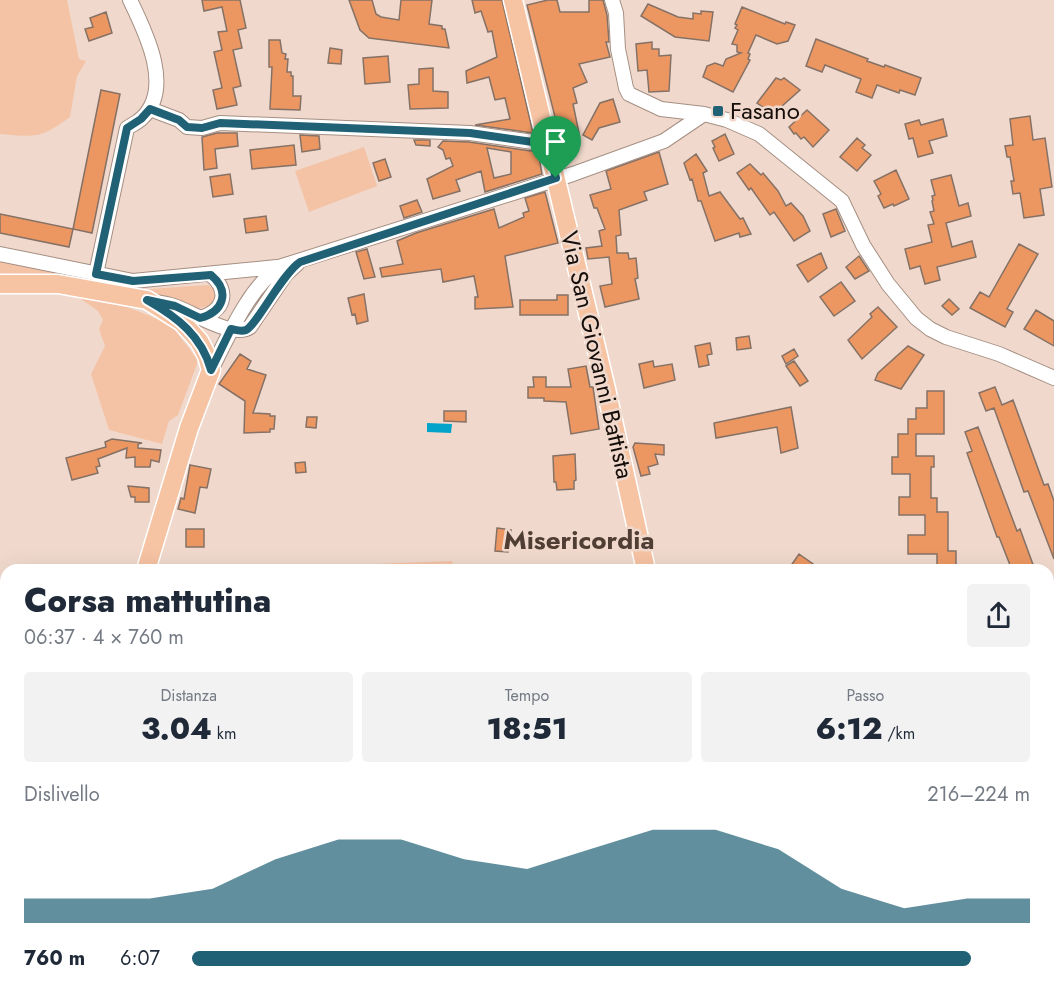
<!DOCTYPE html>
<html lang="it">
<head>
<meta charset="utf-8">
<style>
  :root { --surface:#fff; --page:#f2f2f3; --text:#1f2937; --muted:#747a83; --accent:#206175 }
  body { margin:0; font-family:Jost,sans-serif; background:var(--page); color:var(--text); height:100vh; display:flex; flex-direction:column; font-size:22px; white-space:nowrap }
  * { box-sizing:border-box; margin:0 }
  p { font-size:20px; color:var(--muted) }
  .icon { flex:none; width:33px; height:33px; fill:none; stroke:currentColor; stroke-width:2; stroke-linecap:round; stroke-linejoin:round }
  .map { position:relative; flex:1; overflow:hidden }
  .panel { position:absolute; left:0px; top:564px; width:1054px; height:429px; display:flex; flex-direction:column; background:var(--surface); border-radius:18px 18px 0 0; box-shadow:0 6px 24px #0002 }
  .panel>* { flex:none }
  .pin { position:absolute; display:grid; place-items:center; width:51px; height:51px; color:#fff; margin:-62px -26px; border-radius:50% 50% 50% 0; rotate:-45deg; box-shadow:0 0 6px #0007 }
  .pin .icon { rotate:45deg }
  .round { display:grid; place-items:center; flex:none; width:63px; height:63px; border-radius:6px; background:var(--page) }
  .summary { display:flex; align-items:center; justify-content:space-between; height:102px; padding:0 24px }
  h1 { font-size:33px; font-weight:800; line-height:45px }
  .metrics { display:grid; grid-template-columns:repeat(3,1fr); gap:9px; height:102px; padding:6px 24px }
  .metrics div { display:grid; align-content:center; border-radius:6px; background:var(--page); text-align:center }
  .metrics b { font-size:30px; font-weight:800 }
  .metrics small { font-size:16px; font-weight:400 }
  .metrics p { font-size:16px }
  .chart { height:168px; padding:12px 24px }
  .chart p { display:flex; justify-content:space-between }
  .chart svg { width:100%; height:108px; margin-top:6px; fill:var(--accent); opacity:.7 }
  ul { padding:0 24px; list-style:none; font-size:20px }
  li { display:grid; grid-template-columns:96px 72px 1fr; align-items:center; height:45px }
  li i { height:15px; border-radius:8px; background:var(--accent) }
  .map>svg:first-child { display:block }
  .green { fill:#f4c3a6 }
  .water { fill:#04a3ca }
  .building { fill:#ec9762; stroke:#857165; stroke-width:1.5; fill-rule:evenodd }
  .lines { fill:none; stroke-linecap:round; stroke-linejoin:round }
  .highway-tunnel { stroke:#cfbaaf; stroke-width:20; stroke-dasharray:20 10; stroke-linecap:butt }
  .minor-casing { stroke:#a58f83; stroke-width:16 }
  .major-casing { stroke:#fff; stroke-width:21 }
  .highway-casing { stroke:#fff; stroke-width:22 }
  .minor { stroke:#fff; stroke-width:14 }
  .major { stroke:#f6c3a3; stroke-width:18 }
  .highway { stroke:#f09b65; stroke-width:20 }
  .route-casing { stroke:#fff; stroke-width:12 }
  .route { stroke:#206175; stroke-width:8 }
  .poi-dot { fill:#206175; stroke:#f0d9cc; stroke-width:2 }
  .labels { text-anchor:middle; stroke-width:5; stroke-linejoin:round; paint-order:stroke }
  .poi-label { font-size:24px; fill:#150d09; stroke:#f0d9cc; text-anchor:start }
  .street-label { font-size:24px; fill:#150d09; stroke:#f0d9cc }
  .neighbourhood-label { font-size:26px; font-weight:bold; fill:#503d33; stroke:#f0d9cc }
</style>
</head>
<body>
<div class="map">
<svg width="1054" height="993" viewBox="0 0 1054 993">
  <rect width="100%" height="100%" fill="#f0d9cc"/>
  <path class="green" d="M0 0H67L79 59 86 61 77 76 70 117C40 139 36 137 0 134Z
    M364 147 377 186 309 212 295 171Z
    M0 261 57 272 56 276H0Z
    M208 285C224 294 214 307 199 308L150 292V289Z
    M78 297 125 306 170 324 197 359V364L178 415 169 421 162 444 109 430 91 374 105 346 99 329 103 320 98 311Z
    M452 561 455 570H322V566Z
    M46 987H123V993H46Z
    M907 987H937L935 993H910Z"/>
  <path class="water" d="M427 423 452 424 451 433 427 432Z"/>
  <path class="building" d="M202 0H240L246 28 238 30 242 48 233 50 241 86 233 88 237 105 217 109 213 90 222 88 214 52 222 50 218 32 227 31 222 7 204 11Z
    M349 0H372L376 14 381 17 399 20 401 0H432L429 24 442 26V29H445L449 48 369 38 360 30Z
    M472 0H502L533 133 475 125 510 119 505 98 495 100 489 77 467 83 466 71 497 57 492 31 488 32 481 11 475 13Z
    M548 0H557L560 12H589V0H603L607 15 609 42H606L610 57 579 64 587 82 573 88 577 103 573 104 579 133 575 147 564 153 527 5Z
    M648 4 678 17 693 19V13L701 14V11L713 12 709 41 675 37 641 16Z
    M742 7 785 24 786 22 795 25 788 41 777 44 756 35 748 53 750 54 748 59 750 60 733 92 703 77 707 66 715 63 723 66 726 59 741 53 737 52V45L732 44 738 30 735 28 737 25 735 24Z
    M106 12 112 33 89 41 85 29 93 27 90 18Z
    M816 39 868 59 867 61 884 67 885 65 921 78 915 95 900 90 899 93 877 85 872 98 856 92 861 79 825 65 822 72 806 66Z
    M269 40H280L282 53 286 54 285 59H288L287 72H291V76H293V96H301L300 110 270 109 272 67H269Z
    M652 42V49H659V56L671 55 669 91 649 92 647 70 638 71 636 44Z
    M330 48 342 50 341 64 328 63Z
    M388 56 390 82 365 84 363 58Z
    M433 68V91L448 92V108L410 109 408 85 419 84V69Z
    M776 78 781 80 784 78 800 90 773 114 757 103Z
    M101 90 120 94 92 233 73 229Z
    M613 99 620 122 599 128 592 140 583 135 600 103Z
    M807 110 829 130 813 147 804 137 801 139 796 133 794 134 789 127Z
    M1030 116 1033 140 1045 138 1052 187 1040 189 1044 215 1024 218 1020 193 1013 194 1011 181H1014L1010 157H1007L1005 146 1013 145 1010 119Z
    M943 119 947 136 929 141 933 153 918 157 913 138 909 139 905 124 919 120 921 125Z
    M217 133H237L238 146 215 149 217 168 204 170 202 137Z
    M725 134 734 154 719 161 713 148 715 147 712 141Z
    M300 135 319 136 320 149 302 152Z
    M857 138 865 145 862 148 871 155 857 171 840 157Z
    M414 140H430V146L416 145Z
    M443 141 469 142 538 152 542 174 485 192 481 171 456 180 460 191 433 199 427 179 453 166 450 158 446 159 443 150 438 147ZM487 148 511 152V174L494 178Z
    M294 145 296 165 252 169 250 150Z
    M659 152 668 184 644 192 647 200 619 210 621 235 616 236 617 253H628L629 259 636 258 638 278 635 279 639 299 605 307 600 286 612 284 609 257 588 259 586 248 602 246 599 231 605 229 597 208H594L590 195 611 189 606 171Z
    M696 154 707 171 703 173 709 196 720 192 740 219 743 218 751 234 740 237 739 233 715 241 701 201H698L692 179 690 180 684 163Z
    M385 159 391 177 379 181 373 163Z
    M750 164 761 175 763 173 778 191 786 206 791 203 803 216 810 231 794 241 774 212 770 215 751 188 749 190 737 173Z
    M896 170 909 199 894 206 893 204 884 208 878 196 881 194 874 181Z
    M230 174 233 194 213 197 210 177Z
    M951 175 959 206 968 203 971 216 946 223 952 247 972 241 976 257 937 267 940 280 925 284 920 266 910 269 905 249 932 242 928 225 934 224 930 212 934 211 932 201 933 200 932 196 935 195 931 180Z
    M545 192 558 243 505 256 513 307 475 309V297H478L474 276 443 282 441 269 382 277 380 268 403 264 397 241 416 233 494 209 499 228 524 217 523 213 529 211 525 198Z
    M417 200 422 212 404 218 400 206Z
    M836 209 845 231 831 237 823 214Z
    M0 214 73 229 69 247 0 233Z
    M266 216 268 230 246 233 244 219Z
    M1019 244 1038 254 1007 309 1013 312 1005 327 970 308 980 292 989 297Z
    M367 249 375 277 364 279 356 252Z
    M821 253 827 268 808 282 797 265Z
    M859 256 869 271 855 279 846 267Z
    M841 282 855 301 834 316 820 297Z
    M364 294 368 321 357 324 355 314 352 315 348 298Z
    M557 295H568V315H520V300H557Z
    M949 299 959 309 952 315 942 306Z
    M878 307 897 327 862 359 848 340 872 317 870 314Z
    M1036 310 1054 321V346L1024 329Z
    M749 336 751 348 737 350 736 338Z
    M710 343 712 354 707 355 709 365 699 367 695 346Z
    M908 346 924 355 901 389 875 380 878 373Z
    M794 349 798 356 786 364 782 356Z
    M240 354 251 361 247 369 266 375 253 413 270 414V416H275L274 429H270V432L244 433 245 401 219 384Z
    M653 361 654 367 672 364 675 380 644 388 639 364Z
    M794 361 808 381 800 386 786 366Z
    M586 366 590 387H593L599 429 571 434 566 402 544 401V398H528V387H534L533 377H546V387H571L568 369Z
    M995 387 1002 405 1013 400 1044 485 1048 484 1054 501V559L1028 491 1024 492 994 408 986 411 979 393Z
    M927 391H944V434H916V456H934V467H931V498H937V512H948V551H956V570H937V554H908V535H925V515H899V497H910V474H892V457H898V434H908V419H916V408H927Z
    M791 407 798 448 781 453 777 427 716 438 714 423Z
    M444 411H466V422L444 421Z
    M307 417H317L316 428 306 427Z
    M978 427 1017 531 1020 529 1035 570H1012L999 537H997L967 453 972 451 965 432Z
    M112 439 142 443 138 444V448L161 450 159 462 151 460 150 467H135V457L126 458 127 448 98 459 100 466 96 467 98 473 72 480 66 458 106 447 105 442Z
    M635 443 664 445V455L655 454 658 464 648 467 650 474 641 476 633 447Z
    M575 454 576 480 574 481V489L557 490 556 482H554L553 456Z
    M305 462 306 472 296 473 295 463Z
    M190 465 211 469 207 488 200 487 195 513 178 509 181 498 184 499Z
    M128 486 149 488V502H135V497H131Z
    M497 528 511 530 508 552 495 551Z
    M186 529H204V547H186Z
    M799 554 813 564 809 570H788Z"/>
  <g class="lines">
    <path class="highway-tunnel" d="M927 993 935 987"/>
    <defs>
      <path id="minor" d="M612 0 616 13 618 49 626 88 629 94 661 109 704 114 727 120 759 134 842 201 863 245 888 284 916 318 930 329 946 337 999 354 1054 378
        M150 109 179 120 187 127 202 128 220 123 470 133 547 144
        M0 254 133 281 277 267
        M96 274 127 128C132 125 138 122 142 118 174 88 145 31 130 0
        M155 302C162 303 168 304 174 306 193 312 232 339 250 327L286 274 298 263
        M200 318C223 312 231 292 211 275
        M211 370C228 337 248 289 279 267L573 174 664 141 704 114
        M1048 955 1054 954
        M1048 972 1054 971
        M33 987 34 993
        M947 991 968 987
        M322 993V987"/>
      <path id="major" d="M513 0 606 389 646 570
        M0 284H58L147 300 182 322 199 341 207 356 211 370 189 428 146 570
        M1048 601H1054
        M0 696 6 695
        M897 987 898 993
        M946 993 947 987"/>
      <path id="highway" d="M1048 873 1054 868
        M1048 910 1054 904
        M507 993 508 987
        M869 993 880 987"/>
    </defs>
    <use href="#minor" class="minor-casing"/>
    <use href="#major" class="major-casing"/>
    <use href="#highway" class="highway-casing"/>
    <use href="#minor" class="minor"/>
    <use href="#major" class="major"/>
    <use href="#highway" class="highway"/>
  </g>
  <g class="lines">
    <defs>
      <path id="route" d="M150 109 179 120 187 127 202 128 220 123 470 133 547 144 556 178 300 262C282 274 256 326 246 330 241 332 236 330 231 329L211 370C202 336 177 317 147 300L175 306 200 318C223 312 231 292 211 275L133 281 96 274 127 128 141 119Z"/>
    </defs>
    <use href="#route" class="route-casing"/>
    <use href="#route" class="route"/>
  </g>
  <rect class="poi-dot" x="712" y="105" width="12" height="12" rx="3"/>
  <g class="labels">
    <g class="poi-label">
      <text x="730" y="119">Fasano</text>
    </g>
    <g class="street-label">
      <text transform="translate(597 355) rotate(77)" y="8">Via San Giovanni Battista</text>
    </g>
    <g class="neighbourhood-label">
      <text x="579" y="549">Misericordia</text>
    </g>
  </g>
</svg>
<div class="pin" style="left:556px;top:178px;background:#1e9e55"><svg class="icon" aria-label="arrive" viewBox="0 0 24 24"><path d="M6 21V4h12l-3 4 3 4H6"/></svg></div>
<section class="panel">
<div class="summary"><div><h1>Corsa mattutina</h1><p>06:37 · 4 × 760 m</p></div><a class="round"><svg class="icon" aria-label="share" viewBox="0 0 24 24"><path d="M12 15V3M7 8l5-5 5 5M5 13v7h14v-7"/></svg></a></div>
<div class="metrics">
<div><p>Distanza</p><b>3.04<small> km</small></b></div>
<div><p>Tempo</p><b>18:51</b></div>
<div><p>Passo</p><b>6:12<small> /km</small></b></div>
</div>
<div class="chart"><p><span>Dislivello</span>216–224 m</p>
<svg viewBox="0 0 160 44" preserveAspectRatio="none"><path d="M0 44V34L10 34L20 34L30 30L40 18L50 10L60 10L70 18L80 22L90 14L100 6L110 6L120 14L130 30L140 38L150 34L160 34V44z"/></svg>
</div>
<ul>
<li><b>760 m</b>6:07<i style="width:93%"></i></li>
</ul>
</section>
</div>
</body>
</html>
